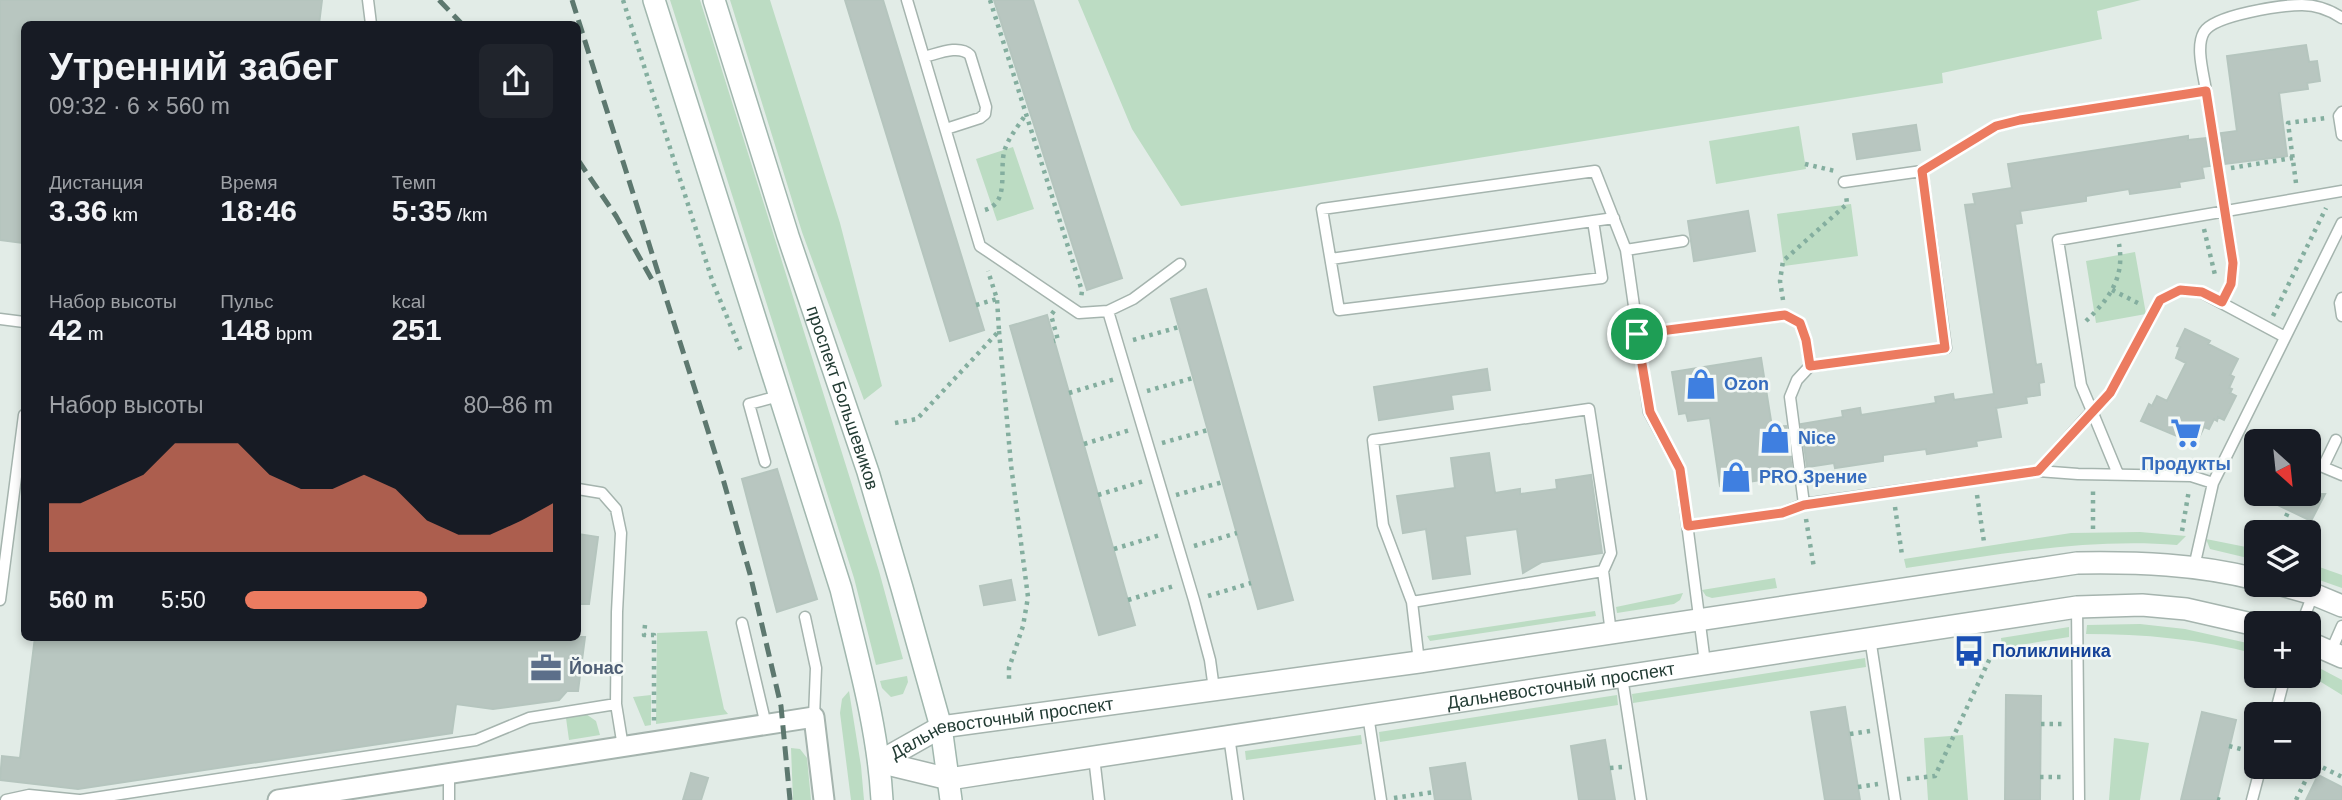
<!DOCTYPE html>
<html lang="ru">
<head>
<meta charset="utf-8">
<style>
  :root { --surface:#171b24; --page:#20242c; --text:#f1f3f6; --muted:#9ea1a6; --accent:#ec7b60 }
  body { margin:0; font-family:Arial,sans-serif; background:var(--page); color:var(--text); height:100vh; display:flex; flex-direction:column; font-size:26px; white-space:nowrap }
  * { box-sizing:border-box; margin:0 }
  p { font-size:23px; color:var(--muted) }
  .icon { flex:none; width:38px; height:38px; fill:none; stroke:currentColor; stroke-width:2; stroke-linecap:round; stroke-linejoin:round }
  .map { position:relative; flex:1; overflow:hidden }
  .details { position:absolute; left:21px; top:21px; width:560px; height:620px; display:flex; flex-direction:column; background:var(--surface); border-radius:10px; box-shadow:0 4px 10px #0003 }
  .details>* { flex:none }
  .needle { width:46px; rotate:153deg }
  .controls { position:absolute; left:2244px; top:429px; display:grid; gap:14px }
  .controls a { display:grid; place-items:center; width:77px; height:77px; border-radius:10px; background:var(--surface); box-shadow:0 4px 10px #0003; font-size:35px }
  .pin { position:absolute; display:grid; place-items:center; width:60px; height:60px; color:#fff; margin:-30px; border:4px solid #fff; border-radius:50%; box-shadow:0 2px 7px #0007 }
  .round { display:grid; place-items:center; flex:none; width:74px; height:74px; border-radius:10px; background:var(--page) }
  .summary { display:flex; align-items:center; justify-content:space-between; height:119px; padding:0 28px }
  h1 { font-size:38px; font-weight:600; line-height:52px }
  .stats { display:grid; grid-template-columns:repeat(3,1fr); gap:10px; height:119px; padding:7px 28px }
  .stats div { display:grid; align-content:center }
  .stats b { font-size:30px; font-weight:600 }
  .stats small { font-size:19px; font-weight:400 }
  .stats p { font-size:19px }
  .chart { height:196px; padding:14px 28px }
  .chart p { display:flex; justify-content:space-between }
  .chart svg { width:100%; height:126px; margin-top:7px; fill:var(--accent); opacity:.7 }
  ul { padding:0 28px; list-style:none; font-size:23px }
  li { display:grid; grid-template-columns:112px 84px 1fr; align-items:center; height:52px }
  li i { height:18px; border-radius:9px; background:var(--accent) }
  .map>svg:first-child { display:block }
  .green { fill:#bcdcc3 }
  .building { fill:#b8c6c0; stroke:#b5c5be; stroke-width:2 }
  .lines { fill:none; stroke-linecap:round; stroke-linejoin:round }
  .service-casing { stroke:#a5b4ae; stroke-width:13 }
  .minor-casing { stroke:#a5b4ae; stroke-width:23 }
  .tertiary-casing { stroke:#a5b4ae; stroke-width:24 }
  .secondary-casing { stroke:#a1b7ae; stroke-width:24 }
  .path { stroke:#84ae9f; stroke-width:4.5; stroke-dasharray:3.5 5; stroke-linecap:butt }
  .service { stroke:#fff; stroke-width:10 }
  .minor { stroke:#fff; stroke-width:19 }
  .tertiary { stroke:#fff; stroke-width:21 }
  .secondary { stroke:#fff; stroke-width:21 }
  .rail { stroke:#5d786f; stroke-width:5; stroke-dasharray:14 7; stroke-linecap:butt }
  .route-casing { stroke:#fff; stroke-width:14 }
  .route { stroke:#ec7b60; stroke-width:9 }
  .labels { text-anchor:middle; stroke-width:5; stroke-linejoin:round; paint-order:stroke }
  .shop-label { font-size:18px; font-weight:bold; fill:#366cbe; stroke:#f3f8f5; text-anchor:start }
  .street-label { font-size:18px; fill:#233c34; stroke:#f3f8f5 }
  .transit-label { font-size:18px; font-weight:bold; fill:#164399; stroke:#f3f8f5; text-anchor:start }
  .service-label { font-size:18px; font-weight:bold; fill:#4e5e75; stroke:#f3f8f5; text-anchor:start }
</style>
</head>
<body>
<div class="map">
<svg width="2342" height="800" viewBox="0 0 2342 800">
  <rect width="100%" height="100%" fill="#e2ece7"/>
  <path class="green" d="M670 0H700L879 571 903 659 876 665 854 578Z
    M730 0H770L840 223 882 386 864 400 802 232Z
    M1078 0H2141L2097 11 2102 39 1942 73 1943 83 1181 206 1132 129Z
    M1799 126 1806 169 1716 184 1709 141Z
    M1013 147 1034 209 997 221 976 159Z
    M1851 204 1858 256 1784 266 1777 214Z
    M2135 252 2146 314 2096 323 2086 261Z
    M2140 532 2186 536 2177 545C2086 538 1996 555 1906 568L1904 559 2071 533Z
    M2206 539 2256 549V560L2210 549Z
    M2308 563 2342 575V588L2308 576Z
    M1775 578 1777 588 1712 598 1706 596 1702 590Z
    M1683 593 1680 600 1674 604 1617 613 1616 607Z
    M1595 611 1596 616 1430 641 1427 636Z
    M2140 624 2185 629 2256 645V654C2200 639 2144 634 2086 634L2087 625Z
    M2069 627V637L2002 648 2001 638Z
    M707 631 724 709 728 714 656 724 657 633Z
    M1865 658 1866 667 1633 703 1632 694Z
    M2308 662 2342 680V695L2308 674Z
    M907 676 908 682 903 694 891 697 882 688 880 681Z
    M849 691 861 766 864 800H851L840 713 842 699Z
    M651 695V725L645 726 633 697Z
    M1617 695 1618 705 1380 742 1379 732Z
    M586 714 596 721 600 735 569 740 566 718Z
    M1361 735 1362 744 1246 760 1245 751Z
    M1963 735 1968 800H1928L1924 738Z
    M2114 738 2149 743 2140 800H2109Z
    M791 748 800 749 807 758 811 800H793Z"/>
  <path class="building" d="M0 0H322L319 24H24V243L0 240Z
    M845 0H883L984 330 950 341Z
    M994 0H1033L1122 278 1087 290Z
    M2306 45 2309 62 2317 61 2320 81 2307 83 2308 89 2279 93 2287 156 2225 164 2221 133 2237 131 2227 56Z
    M1916 125 1920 150 1857 159 1853 134Z
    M2188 136V140L2206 138 2210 166 2202 167 2204 178 2179 182 2180 187 2130 194 2129 189 2086 196V201L2020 211 2022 223 2015 224 2036 365 2041 364 2044 382 2039 383 2040 395 2026 397 2027 403 1996 408 2001 437 1976 441 1977 446 1927 454 1926 449 1883 455V461L1835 468 1834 463 1807 467 1801 424 1843 417 1842 411 1860 408 1861 415 1936 403 1935 397 1953 394 1954 400 1994 394 1965 205 1975 204 1973 194 2012 188 2008 164Z
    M1748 211 1755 251 1694 261 1688 221Z
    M1206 289 1293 600 1258 609 1171 299Z
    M1047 315 1135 625 1099 635 1010 326Z
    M2185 329 2210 341 2208 344 2238 359 2230 375 2234 377 2229 388 2232 389 2230 393 2236 396 2224 420 2218 417 2217 421 2214 419 2209 429 2204 427 2196 444 2141 421 2149 404 2152 406 2157 396 2167 401 2186 363 2176 358 2180 347 2177 346Z
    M1761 358 1772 427 1786 426 1792 470H1788L1789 476 1720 486 1710 418 1688 421 1686 413 1679 414 1672 372Z
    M1487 369 1490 390 1451 395 1453 409 1379 420 1374 387Z
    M1489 453 1495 493 1520 489V494L1557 489 1556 480 1591 475 1602 553 1542 562 1523 573 1517 529 1465 536 1470 574 1433 579 1426 529 1403 533 1397 496 1455 488 1451 458Z
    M777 469 817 599 777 612 742 479Z
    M2255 494H2325L2311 521Z
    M578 534 598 537 589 604H578Z
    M1011 580 1015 600 984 605 980 586Z
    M35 637H585L578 691H567L559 700 493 709 456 704 452 733 78 789 0 780 2 756 20 758Z
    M2006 695 2041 696 2040 800H2005Z
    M1845 707 1860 800H1825L1811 712Z
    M2202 712 2236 720 2217 800H2181Z
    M1605 740 1615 800H1579L1571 746Z
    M1465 763 1471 800H1435L1430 768Z
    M691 773 708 778 701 800H683Z
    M2318 775 2342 787V800H2306Z"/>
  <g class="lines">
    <defs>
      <path id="service" d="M368 0 371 24
        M907 0 980 246 1079 313 1108 311 1194 600 1210 660 1214 689
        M924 57C937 54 959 44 970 55L986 107 985 114 980 118 946 129
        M2206 91 2233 263 2231 284 2222 302
        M2342 112 2339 116 2342 135
        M1844 182 1922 171
        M1614 218 1593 221 1602 278 1339 310 1322 209 1595 171 1626 250
        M1331 259 1593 221
        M2342 298 2340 303 2342 316
        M1108 311 1133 299 1180 264
        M0 319 24 322
        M1638 334 1626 250 1683 241
        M1589 409 1611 553 1603 571 1412 602 1383 525 1373 440Z
        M2336 440 2323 467 2342 475
        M765 462 749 404 779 396
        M2038 471 2092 411 2081 385 2058 240 2342 191
        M2118 474 2092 411 2110 393 2160 300 2180 290 2201 292 2285 337
        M578 489 602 493 616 509 621 533 617 612 616 704 623 747
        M1804 504 1790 397 1797 380 1810 366
        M1688 526 1782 513 1804 504 2038 471 2078 474 2191 476 2213 483
        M2194 567 2213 483 2342 223
        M1603 571 1611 633
        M0 600 24 415
        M1412 602 1419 662
        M2077 607 2079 800
        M805 617 816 668 814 717
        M742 623 766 725
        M2302 623 2313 594
        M1870 638 1895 800
        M2331 651 2342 626
        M1705 663 1680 469 1649 412 1638 334 1785 315 1800 323 1806 340 1810 366 1946 348 1922 171 1996 126 2020 120 2206 91C2204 75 2195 47 2204 32 2214 15 2282 5 2302 5 2317 5 2330 10 2342 18
        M1622 677 1641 800
        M2275 714 2285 676
        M1368 715 1381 800
        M1229 736 1238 800
        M1094 757 1099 800
        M6 800 29 795 79 800
        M81 800 476 740 529 718 616 704
        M449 800V774
        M2252 800 2261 766"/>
      <path id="minor" d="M278 800 814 717 824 800"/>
      <g id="tertiary">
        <path d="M2278 584 2313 594 2342 606"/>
        <path d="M2308 642 2342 657"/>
        <path id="s1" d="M879 762 941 727 1419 662 2077 563C2138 562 2196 564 2256 579"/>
        <path id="s2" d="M879 762 949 779 2077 607 2142 605 2186 609 2256 625"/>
      </g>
      <g id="secondary">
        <path d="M654 0 841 589C858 659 878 728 882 800"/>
        <path id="s3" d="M714 0 788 236 868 472 902 588 941 727 951 800"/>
      </g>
    </defs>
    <use href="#service" class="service-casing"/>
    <use href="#minor" class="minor-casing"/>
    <use href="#tertiary" class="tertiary-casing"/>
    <use href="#secondary" class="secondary-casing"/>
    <path class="path" d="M623 0 713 283 741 351
      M990 0 1082 291 1081 298
      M1805 164 1835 171
      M2231 168 2293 158
      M2296 183 2288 123 2326 118
      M985 210C1011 202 998 169 1005 149 1009 137 1019 125 1026 114
      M2204 229 2215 275
      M2112 290 2142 305
      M1783 300 1780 281 1783 261 1847 204 1846 194
      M976 305 997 299 988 271
      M1054 311 1051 315 1058 340 1054 341
      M2273 316 2326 208
      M2086 321C2109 299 2125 278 2119 244
      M999 331 1011 465 1028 597 1023 626 1009 668V681
      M1133 340 1179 327
      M1147 391 1193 378
      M1069 393 1115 379
      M895 423 917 419 999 331 997 299
      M1162 443 1208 430
      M1084 444 1130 430
      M1098 495 1144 481
      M1176 495 1223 482
      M1977 495 1984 542
      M1895 507 1902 555
      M1806 519 1814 568
      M2093 529V488
      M2182 531 2189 490
      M2279 532 2289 510
      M1194 546 1237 533
      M1114 549 1160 535
      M1208 596 1251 583
      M1128 600 1174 586
      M645 625 644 635H654V724
      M2041 724H2065
      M1850 734 1870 731
      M2229 746 2256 753
      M1610 768 1623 767
      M2040 777H2064
      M1907 779 1935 776 1991 656
      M1858 787 1878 784
      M1394 798 1434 792
      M2217 799 2220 800
      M2296 800 2314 763 2342 777"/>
    <use href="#service" class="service"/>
    <use href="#minor" class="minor"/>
    <use href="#tertiary" class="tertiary"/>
    <use href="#secondary" class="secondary"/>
    <path class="rail" d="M439 0 462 24
      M572 0 721 472 750 574 781 706 790 800
      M578 160 616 216 655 285"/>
  </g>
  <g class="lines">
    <defs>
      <path id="route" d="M2206 91 2233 263 2231 284 2222 302 2202 292 2180 290 2160 300 2110 393 2038 471 1804 505 1782 513 1688 526 1680 469 1650 412 1637 334 1785 315 1800 323 1806 340 1810 366 1945 348 1922 171 1996 126 2020 120Z"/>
    </defs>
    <use href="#route" class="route-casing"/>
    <use href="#route" class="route"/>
  </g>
  <defs>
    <symbol id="shop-bare" viewBox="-9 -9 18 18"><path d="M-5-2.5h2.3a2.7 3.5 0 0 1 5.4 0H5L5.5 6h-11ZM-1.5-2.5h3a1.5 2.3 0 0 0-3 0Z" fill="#3f7fe0" stroke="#f3f8f5" stroke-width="2.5" paint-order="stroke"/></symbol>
    <symbol id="supermarket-bare" viewBox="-9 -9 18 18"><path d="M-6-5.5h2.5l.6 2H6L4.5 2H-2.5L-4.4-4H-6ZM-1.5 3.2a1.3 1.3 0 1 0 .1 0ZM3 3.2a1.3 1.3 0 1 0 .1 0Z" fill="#3f7fe0" stroke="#f3f8f5" stroke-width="2.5" paint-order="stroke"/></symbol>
    <symbol id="bus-bare" viewBox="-9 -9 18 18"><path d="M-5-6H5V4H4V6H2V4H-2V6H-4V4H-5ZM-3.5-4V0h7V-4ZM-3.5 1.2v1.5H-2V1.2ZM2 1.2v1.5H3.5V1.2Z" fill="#1a4fb4" stroke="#f3f8f5" stroke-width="2.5" paint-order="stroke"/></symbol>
    <symbol id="office-bare" viewBox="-9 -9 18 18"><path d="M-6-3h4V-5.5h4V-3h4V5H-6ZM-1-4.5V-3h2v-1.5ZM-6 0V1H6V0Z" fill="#5c6f8a" stroke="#f3f8f5" stroke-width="2.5" paint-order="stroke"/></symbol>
  </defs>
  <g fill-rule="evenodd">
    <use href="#shop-bare" x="1679" y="362" width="44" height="44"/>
    <use href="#supermarket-bare" x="2164" y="411" width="44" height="44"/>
    <use href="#shop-bare" x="1753" y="416" width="44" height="44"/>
    <use href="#shop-bare" x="1714" y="455" width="44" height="44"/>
    <use href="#bus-bare" x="1947" y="629" width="44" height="44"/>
    <use href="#office-bare" x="524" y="646" width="44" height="44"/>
  </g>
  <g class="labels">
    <g class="shop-label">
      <text x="1724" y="390">Ozon</text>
      <text x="1798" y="444">Nice</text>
      <text x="2186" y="470" text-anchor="middle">Продукты</text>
      <text x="1759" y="483">PRO.Зрение</text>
    </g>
    <g class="street-label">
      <text dy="6" stroke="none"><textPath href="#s3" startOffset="418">проспект Большевиков</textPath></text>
      <text dy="6" stroke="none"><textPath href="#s2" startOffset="691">Дальневосточный проспект</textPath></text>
      <text dy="6" stroke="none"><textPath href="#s1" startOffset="130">Дальневосточный проспект</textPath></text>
    </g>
    <g class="transit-label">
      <text x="1992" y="657">Поликлиника</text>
    </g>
    <g class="service-label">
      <text x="569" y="674">Йонас</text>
    </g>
  </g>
</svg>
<div class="controls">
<a><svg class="needle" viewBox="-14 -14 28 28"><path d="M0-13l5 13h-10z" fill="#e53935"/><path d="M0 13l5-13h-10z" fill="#9ea1a6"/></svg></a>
<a><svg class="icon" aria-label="layers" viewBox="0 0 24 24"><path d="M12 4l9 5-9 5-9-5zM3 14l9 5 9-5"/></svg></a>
<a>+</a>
<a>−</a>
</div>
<div class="pin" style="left:1637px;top:334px;background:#1e9e55"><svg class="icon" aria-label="arrive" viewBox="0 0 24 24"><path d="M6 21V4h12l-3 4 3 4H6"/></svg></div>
<section class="details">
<div class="summary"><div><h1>Утренний забег</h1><p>09:32 · 6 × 560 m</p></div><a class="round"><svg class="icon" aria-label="share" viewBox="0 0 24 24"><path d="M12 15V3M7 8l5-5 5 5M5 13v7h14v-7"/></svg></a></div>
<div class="stats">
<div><p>Дистанция</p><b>3.36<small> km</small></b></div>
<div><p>Время</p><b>18:46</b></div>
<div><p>Темп</p><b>5:35<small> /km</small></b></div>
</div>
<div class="stats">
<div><p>Набор высоты</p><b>42<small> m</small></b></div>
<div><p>Пульс</p><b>148<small> bpm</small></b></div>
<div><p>kcal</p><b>251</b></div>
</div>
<div class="chart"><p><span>Набор высоты</span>80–86 m</p>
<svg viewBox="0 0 160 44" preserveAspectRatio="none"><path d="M0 44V27L10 27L20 22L30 17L40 6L50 6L60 6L70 17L80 22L90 22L100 17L110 22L120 33L130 38L140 38L150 33L160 27V44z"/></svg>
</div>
<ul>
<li><b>560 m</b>5:50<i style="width:59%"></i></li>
</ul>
</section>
</div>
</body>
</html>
